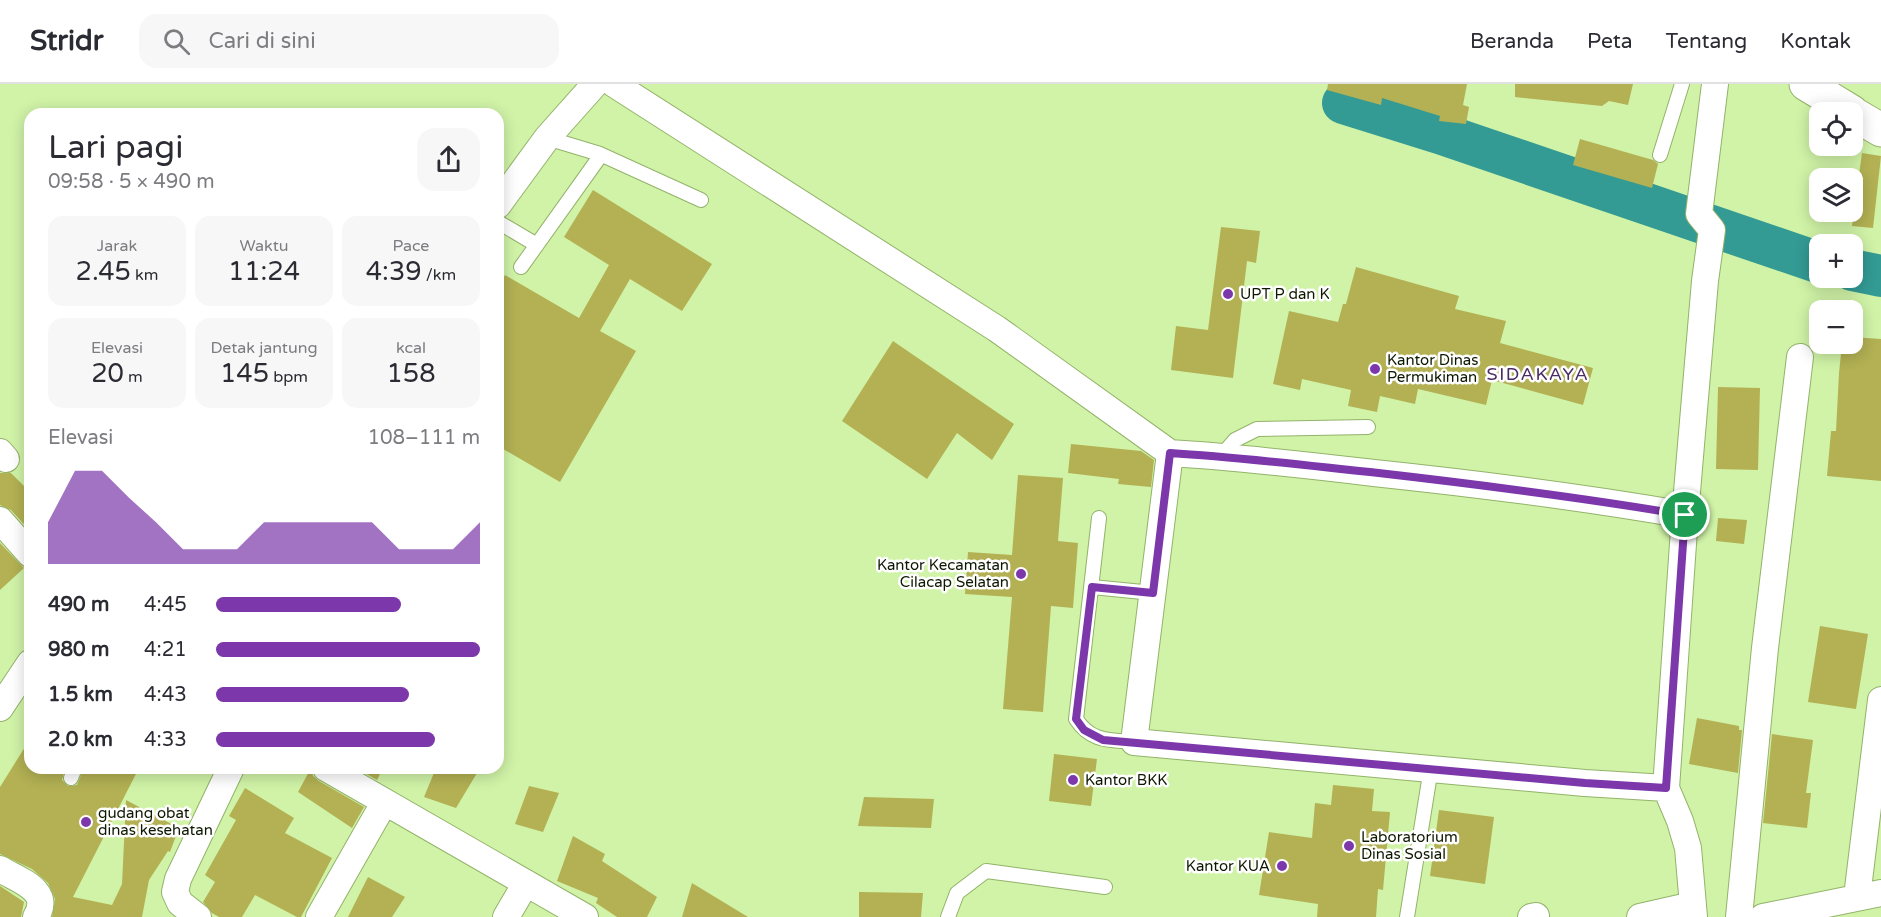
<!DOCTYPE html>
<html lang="id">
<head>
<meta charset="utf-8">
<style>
  :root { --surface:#fff; --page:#f7f7f7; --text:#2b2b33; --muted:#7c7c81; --line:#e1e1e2; --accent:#7c37ab }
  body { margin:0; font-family:"Varela Round",sans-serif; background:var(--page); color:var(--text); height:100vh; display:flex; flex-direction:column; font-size:22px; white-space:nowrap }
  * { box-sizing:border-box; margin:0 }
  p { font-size:20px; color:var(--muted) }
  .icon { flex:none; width:33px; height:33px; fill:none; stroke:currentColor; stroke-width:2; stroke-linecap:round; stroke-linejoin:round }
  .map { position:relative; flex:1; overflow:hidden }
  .side { position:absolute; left:24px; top:24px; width:480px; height:666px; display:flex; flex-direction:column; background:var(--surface); border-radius:18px; box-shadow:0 3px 15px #0003 }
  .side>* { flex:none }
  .buttons { position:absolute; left:1809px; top:18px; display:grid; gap:12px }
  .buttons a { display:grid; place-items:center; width:54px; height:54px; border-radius:12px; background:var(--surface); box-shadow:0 3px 15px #0003; font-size:30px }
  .pin { position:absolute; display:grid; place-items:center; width:51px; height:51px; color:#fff; margin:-26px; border:3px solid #fff; border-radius:50%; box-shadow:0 2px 6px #0007 }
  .round { display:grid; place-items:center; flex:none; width:63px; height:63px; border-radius:18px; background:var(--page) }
  .overview { display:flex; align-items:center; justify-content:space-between; height:102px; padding:0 24px }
  h1 { font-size:33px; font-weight:600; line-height:45px }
  .metrics { display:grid; grid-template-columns:repeat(3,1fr); gap:9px; height:102px; padding:6px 24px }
  .metrics div { display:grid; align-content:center; border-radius:15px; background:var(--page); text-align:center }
  .metrics b { font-size:26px; font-weight:600 }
  .metrics small { font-size:16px; font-weight:400 }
  .metrics p { font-size:16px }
  .chart { height:168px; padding:12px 24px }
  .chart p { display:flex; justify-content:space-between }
  .chart svg { width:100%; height:108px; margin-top:6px; fill:var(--accent); opacity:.7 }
  ul { padding:0 24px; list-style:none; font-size:20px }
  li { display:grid; grid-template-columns:96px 72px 1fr; align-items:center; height:45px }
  li i { height:15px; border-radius:8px; background:var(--accent) }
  header { display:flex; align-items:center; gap:36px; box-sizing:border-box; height:84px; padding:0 30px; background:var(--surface); border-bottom:2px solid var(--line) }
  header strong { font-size:28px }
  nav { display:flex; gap:33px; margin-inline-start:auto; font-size:21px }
  .search { width:420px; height:54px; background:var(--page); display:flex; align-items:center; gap:15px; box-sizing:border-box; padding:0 21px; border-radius:18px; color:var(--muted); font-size:22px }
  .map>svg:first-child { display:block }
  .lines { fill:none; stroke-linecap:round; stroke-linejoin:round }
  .river { stroke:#339b94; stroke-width:42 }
  .building { fill:#b3b153 }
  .lane-casing { stroke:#93b36a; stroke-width:16 }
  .street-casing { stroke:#93b36a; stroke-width:28 }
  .secondary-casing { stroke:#93b36a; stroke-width:35 }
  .lane { stroke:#fff; stroke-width:14 }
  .street { stroke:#fff; stroke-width:26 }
  .secondary { stroke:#fff; stroke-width:33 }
  .route-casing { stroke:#fff; stroke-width:12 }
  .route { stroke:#7c37ab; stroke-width:8 }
  .poi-dot { fill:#7c37ab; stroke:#fff; stroke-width:2 }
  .labels { text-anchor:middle; stroke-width:5; stroke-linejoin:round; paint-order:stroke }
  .poi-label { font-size:15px; fill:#0d1800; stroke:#fff; text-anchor:start }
  .quarter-label { font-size:18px; letter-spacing:1.5px; fill:#4b2b64; stroke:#fff }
</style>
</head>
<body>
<header>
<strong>Stridr</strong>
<div class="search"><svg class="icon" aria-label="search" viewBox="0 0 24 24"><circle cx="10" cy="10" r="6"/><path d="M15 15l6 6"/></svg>Cari di sini</div>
<nav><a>Beranda</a><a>Peta</a><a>Tentang</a><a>Kontak</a></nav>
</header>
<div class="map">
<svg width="1881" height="833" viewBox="0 0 1881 833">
  <rect width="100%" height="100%" fill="#d0f3a7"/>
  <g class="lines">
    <path class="river" d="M1343 19 1439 49 1820 179
      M1852 186 1881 192"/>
  </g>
  <path class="building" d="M1328 0H1467L1463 21 1469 23 1466 40 1439 37 1440 32 1382 14 1381 21 1327 6Z
    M1515 0H1633L1628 21 1609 17 1602 22 1515 13Z
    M1580 55 1653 76 1658 80 1652 104 1573 81Z
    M1862 69 1881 72 1873 144 1852 142Z
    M593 106 712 180 682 227 630 195 600 247 636 267 560 398 498 362V204L505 191 579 234 609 181 564 153Z
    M1221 143 1260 147 1256 179 1247 177 1233 294 1171 286 1176 242 1208 246Z
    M1356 183 1459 212 1455 225 1506 237 1500 259 1593 284 1583 321 1492 296 1486 321 1418 305 1415 320 1380 312 1377 328 1348 322 1351 306 1302 295 1300 306 1273 300 1289 227 1338 238 1343 220H1346Z
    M1852 253 1881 255V397L1827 392 1831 347H1836L1839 289 1842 260H1852Z
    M893 257 1014 340 992 376 957 349 927 395 842 337Z
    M1718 303 1760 304 1758 386 1716 385Z
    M1071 360 1141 367 1154 376 1151 403 1118 400 1119 395 1068 389Z
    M0 389H11L30 408V447L11 426 0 421Z
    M1018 391 1063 394 1058 457 1078 459 1073 524 1051 522 1043 628 1003 625 1012 513 965 510 968 468 1012 471Z
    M1718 434 1747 436 1744 460 1716 457Z
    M0 459 24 484 0 506Z
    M1820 542 1868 550 1856 625 1808 618Z
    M1697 634 1739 642V646H1742L1738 689 1689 680Z
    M1772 650 1813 656 1806 709H1811L1807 744 1763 739Z
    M30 655V684H65L62 696 68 702 77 701 84 684H139L73 813 112 821 122 800 126 716 179 744 170 768 168 767 149 796 142 833H52L55 815 48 799 32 785 0 770V703Z
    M1054 670 1097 675 1091 722 1049 717Z
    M311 684 313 692 319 697 364 723 352 744 298 708Z
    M356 684H383L377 696Z
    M436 684H480L456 724 424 713Z
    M1333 701 1374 705 1372 727 1390 728 1383 806 1378 805 1376 833H1317L1318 820 1259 811 1269 748 1312 754 1315 719 1331 721Z
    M529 702 559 709 543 748 515 740Z
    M245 704 294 734 285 749 332 774 301 833H297L255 811 242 833H219L212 829 203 818 215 798 205 791 236 736 229 732Z
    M864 713 934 715 931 744 858 742Z
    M1439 726 1494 733 1485 800 1430 792Z
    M573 752 605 770 602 777 657 813 647 833H617L596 819 598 814 557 797Z
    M368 793 405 813 392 833H348Z
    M692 799 748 833H682Z
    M0 802 24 818 21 833H0Z
    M859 808 923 809 921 833H859Z"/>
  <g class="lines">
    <defs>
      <path id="lane" d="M547 54 600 70 701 116
        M1660 71 1682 0
        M498 138 537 161
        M521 183 601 71
        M1225 372 1228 364 1235 356 1257 345 1368 343
        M1099 434 1076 635C1091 658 1109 656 1134 658
        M1092 503 1153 509
        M71 694 75 684
        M948 833 957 809 986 787 1105 803
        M1407 833 1431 684"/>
      <path id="street" d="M614 0 997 245 1170 369
        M498 121 547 54 595 0
        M0 368 6 375
        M0 436 30 470
        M0 624 30 579
        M326 684 585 833
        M1666 704 1585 699 1134 658 1170 369C1238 373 1306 381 1374 389 1478 400 1582 413 1685 431
        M0 785C20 797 52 806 36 833
        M1857 813 1881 616
        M198 833 180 819 175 808 178 795 231 684
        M319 833 384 719
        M506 833 526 799
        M1531 833 1536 832
        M1640 833 1693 821
        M1694 833 1688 764 1680 737 1666 704 1685 431 1705 197 1712 146 1699 130 1715 0
        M1739 833 1765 564 1800 273
        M1763 833 1881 809"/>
      <path id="secondary" d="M1806 0 1852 28
        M1852 29 1881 46"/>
    </defs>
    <use href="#lane" class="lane-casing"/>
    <use href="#street" class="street-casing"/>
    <use href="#secondary" class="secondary-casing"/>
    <use href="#lane" class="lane"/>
    <use href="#street" class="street"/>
    <use href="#secondary" class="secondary"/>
  </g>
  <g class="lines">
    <defs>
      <path id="route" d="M1170 369C1237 373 1303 381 1370 388 1475 400 1580 413 1685 431L1666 704 1585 699 1103 656 1084 646 1076 635 1092 503 1153 509Z"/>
    </defs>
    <use href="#route" class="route-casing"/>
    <use href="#route" class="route"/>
  </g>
  <g class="poi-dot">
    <circle cx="1228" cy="210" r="6"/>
    <circle cx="1375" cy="285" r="6"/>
    <circle cx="1021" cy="490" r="6"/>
    <circle cx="1073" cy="696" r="6"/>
    <circle cx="86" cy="738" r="6"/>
    <circle cx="1349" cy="762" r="6"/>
    <circle cx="1282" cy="782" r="6"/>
  </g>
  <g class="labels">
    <g class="poi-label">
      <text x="1240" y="215">UPT P dan K</text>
      <text x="1387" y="281">Kantor Dinas<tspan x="1387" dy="17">Permukiman</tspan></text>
      <text x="1009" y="486" text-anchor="end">Kantor Kecamatan<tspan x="1009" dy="17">Cilacap Selatan</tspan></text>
      <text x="1085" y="701">Kantor BKK</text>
      <text x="98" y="734">gudang obat<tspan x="98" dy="17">dinas kesehatan</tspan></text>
      <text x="1361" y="758">Laboratorium<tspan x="1361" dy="17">Dinas Sosial</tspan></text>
      <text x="1270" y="787" text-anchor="end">Kantor KUA</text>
    </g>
    <g class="quarter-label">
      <text x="1538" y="296">SIDAKAYA</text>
    </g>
  </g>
</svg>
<div class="buttons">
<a><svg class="icon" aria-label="locate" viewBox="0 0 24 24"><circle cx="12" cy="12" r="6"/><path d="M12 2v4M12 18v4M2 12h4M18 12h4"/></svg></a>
<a><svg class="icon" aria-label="layers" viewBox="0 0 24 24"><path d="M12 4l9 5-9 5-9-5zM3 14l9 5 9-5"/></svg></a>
<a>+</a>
<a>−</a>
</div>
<div class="pin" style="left:1685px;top:431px;background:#1e9e55"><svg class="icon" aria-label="arrive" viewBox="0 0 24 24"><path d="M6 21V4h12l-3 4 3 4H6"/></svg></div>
<section class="side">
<div class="overview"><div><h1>Lari pagi</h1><p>09:58 · 5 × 490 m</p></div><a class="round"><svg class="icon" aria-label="share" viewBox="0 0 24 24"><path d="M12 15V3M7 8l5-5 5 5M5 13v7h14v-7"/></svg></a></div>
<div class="metrics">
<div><p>Jarak</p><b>2.45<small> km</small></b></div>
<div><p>Waktu</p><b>11:24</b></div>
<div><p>Pace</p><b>4:39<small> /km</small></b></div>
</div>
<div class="metrics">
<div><p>Elevasi</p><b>20<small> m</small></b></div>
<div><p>Detak jantung</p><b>145<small> bpm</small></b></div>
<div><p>kcal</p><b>158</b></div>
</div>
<div class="chart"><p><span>Elevasi</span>108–111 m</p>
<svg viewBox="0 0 160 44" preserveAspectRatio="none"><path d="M0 44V27L10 6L20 6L30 17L40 27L50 38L60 38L70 38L80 27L90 27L100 27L110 27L120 27L130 38L140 38L150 38L160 27V44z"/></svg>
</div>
<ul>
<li><b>490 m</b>4:45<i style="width:70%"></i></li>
<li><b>980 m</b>4:21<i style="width:100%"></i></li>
<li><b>1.5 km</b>4:43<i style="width:73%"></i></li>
<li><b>2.0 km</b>4:33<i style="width:83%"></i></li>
</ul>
</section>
</div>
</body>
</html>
